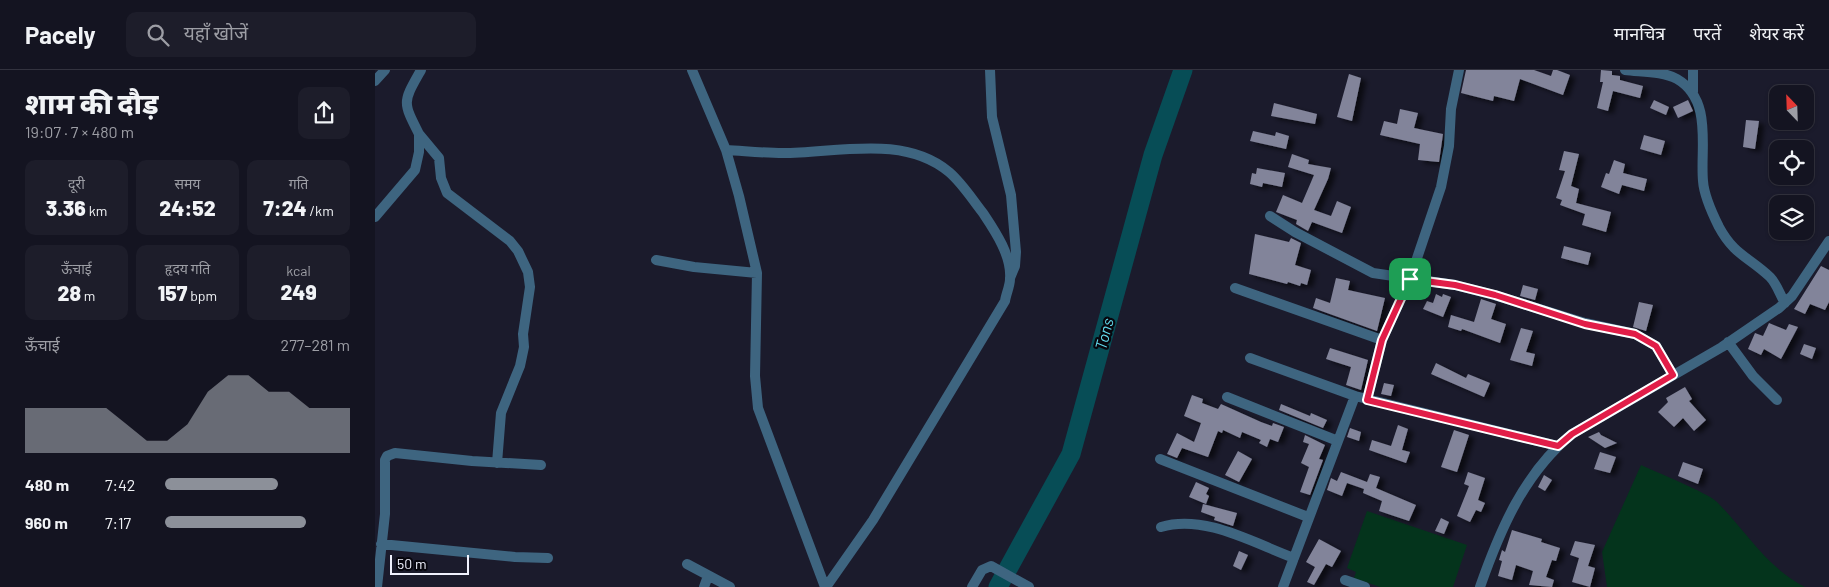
<!DOCTYPE html>
<html lang="hi">
<head>
<meta charset="utf-8">
<style>
  :root { --surface:#141421; --page:#1d1d2a; --text:#f1f3f6; --muted:#9d9ea5; --line:#33333f; --accent:#8c9099 }
  body { margin:0; font-family:Barlow,"Noto Sans Devanagari",sans-serif; background:var(--page); color:var(--text); height:100vh; display:flex; flex-direction:column; font-size:19px; white-space:nowrap }
  * { box-sizing:border-box; margin:0 }
  p { font-size:16px; color:var(--muted) }
  .icon { flex:none; width:28px; height:28px; fill:none; stroke:currentColor; stroke-width:2; stroke-linecap:round; stroke-linejoin:round }
  .map { position:relative; flex:1; overflow:hidden }
  .side { display:flex; flex-direction:column; background:var(--surface); width:375px }
  .side>* { flex:none }
  .needle { width:32px; rotate:337deg }
  .fabs { position:absolute; left:1394px; top:15px; display:grid; gap:10px }
  .fabs a { display:grid; place-items:center; width:45px; height:45px; border-radius:10px; background:var(--surface); box-shadow:0 1px 4px #0004,0 0 0 1px var(--line); font-size:25px }
  .scale { position:absolute; left:15px; bottom:12px; width:79px; box-sizing:border-box; padding-left:5px; border:2px solid #f0f1fd; border-top:0; font-size:14px; line-height:18px; white-space:nowrap; color:#f0f1fd; -webkit-text-stroke:4px #07060d; paint-order:stroke }
  .pin { position:absolute; display:grid; place-items:center; width:42px; height:42px; color:#fff; margin:-21px; border-radius:10px; box-shadow:0 2px 8px #0006 }
  .round { display:grid; place-items:center; flex:none; width:52px; height:52px; border-radius:10px; background:var(--page) }
  .summary { display:flex; align-items:center; justify-content:space-between; height:85px; padding:0 25px }
  h1 { font-size:28px; font-weight:800; line-height:38px }
  .stats { display:grid; grid-template-columns:repeat(3,1fr); gap:8px; height:85px; padding:5px 25px }
  .stats div { display:grid; align-content:center; border-radius:10px; background:var(--page); text-align:center }
  .stats b { font-size:21px; font-weight:800 }
  .stats small { font-size:14px; font-weight:400 }
  .stats p { font-size:14px }
  .chart { height:140px; padding:10px 25px }
  .chart p { display:flex; justify-content:space-between }
  .chart svg { width:100%; height:90px; margin-top:5px; fill:var(--accent); opacity:.7 }
  ul { padding:0 25px; list-style:none; font-size:16px }
  li { display:grid; grid-template-columns:80px 60px 1fr; align-items:center; height:38px }
  li i { height:12px; border-radius:6px; background:var(--accent) }
  header { display:flex; align-items:center; gap:30px; box-sizing:border-box; height:70px; padding:0 25px; background:var(--surface); border-bottom:1px solid var(--line) }
  header strong { font-size:24px }
  nav { display:flex; gap:28px; margin-inline-start:auto; font-size:18px }
  .search { width:350px; height:45px; background:var(--page); display:flex; align-items:center; gap:12px; box-sizing:border-box; padding:0 18px; border-radius:10px; color:var(--muted); font-size:19px }
  main { display:flex; flex:1; min-height:0 }
  .map>svg:first-child { display:block }
  .green { fill:#04341c }
  .lines { fill:none; stroke-linecap:round; stroke-linejoin:round }
  .river { stroke:#074d56; stroke-width:19 }
  .building { fill:#82849a; filter:url(#shadow) }
  .minor { stroke:#3e6580; stroke-width:10 }
  .route-casing { stroke:#fff; stroke-width:10 }
  .route { stroke:#e11d48; stroke-width:6 }
  .labels { text-anchor:middle; stroke-width:4.5; stroke-linejoin:round; paint-order:stroke }
  .water-label { font-size:16px; font-style:italic; fill:#63dbee; stroke:#07060d }
</style>
</head>
<body>
<header>
<strong>Pacely</strong>
<div class="search"><svg class="icon" aria-label="search" viewBox="0 0 24 24"><circle cx="10" cy="10" r="6"/><path d="M15 15l6 6"/></svg>यहाँ खोजें</div>
<nav><a>मानचित्र</a><a>परतें</a><a>शेयर करें</a></nav>
</header>
<main>
<section class="side">
<div class="summary"><div><h1>शाम की दौड़</h1><p>19:07 · 7 × 480 m</p></div><a class="round"><svg class="icon" aria-label="share" viewBox="0 0 24 24"><path d="M12 15V3M7 8l5-5 5 5M5 13v7h14v-7"/></svg></a></div>
<div class="stats">
<div><p>दूरी</p><b>3.36<small> km</small></b></div>
<div><p>समय</p><b>24:52</b></div>
<div><p>गति</p><b>7:24<small> /km</small></b></div>
</div>
<div class="stats">
<div><p>ऊँचाई</p><b>28<small> m</small></b></div>
<div><p>हृदय गति</p><b>157<small> bpm</small></b></div>
<div><p>kcal</p><b>249</b></div>
</div>
<div class="chart"><p><span>ऊँचाई</span>277–281 m</p>
<svg viewBox="0 0 160 44" preserveAspectRatio="none"><path d="M0 44V22L10 22L20 22L30 22L40 22L50 30L60 38L70 38L80 30L90 14L100 6L110 6L120 14L130 14L140 22L150 22L160 22V44z"/></svg>
</div>
<ul>
<li><b>480 m</b>7:42<i style="width:61%"></i></li>
<li><b>960 m</b>7:17<i style="width:76%"></i></li>
</ul>
</section>
<div class="map">
<svg width="1454" height="517" viewBox="0 0 1454 517">
  <defs>
    <filter id="shadow"><feDropShadow dx="5.5" dy="3" stdDeviation="2.5" flood-color="#0009"/></filter>
  </defs>
  <rect width="100%" height="100%" fill="#1b1b2c"/>
  <path class="green" d="M1266 395C1281 402 1333 423 1342 432 1372 462 1391 497 1430 517H1232L1227 482Z
    M992 441 1092 475 1078 517H1005L979 508 981 502 972 498Z"/>
  <g class="lines">
    <path class="river" d="M623 517 696 384 778 85 808 0"/>
  </g>
  <path class="building" d="M1091 0H1159L1176 6 1178 0H1182L1195 5 1188 25 1145 9 1139 31 1119 26 1118 31 1086 23Z
    M1226 0 1237 1V5L1245 6V10L1268 16 1265 28 1238 21 1233 41 1222 38 1228 12H1225Z
    M974 4 986 8 977 51 962 47Z
    M1279 30 1294 37 1291 45 1275 38Z
    M1313 30 1318 41 1303 48 1298 37Z
    M899 33 942 44 940 54 896 46Z
    M1025 39 1043 43 1039 58 1068 64 1064 92 1043 90 1045 74 1005 65 1009 51 1022 54Z
    M1371 50 1384 51 1380 79 1368 77Z
    M878 61 900 66 901 62 914 66 911 79 875 71Z
    M1269 65 1290 71 1286 85 1265 79Z
    M1189 81 1204 84 1196 116 1204 119 1201 133 1236 142 1231 162 1207 155 1210 144 1185 135 1187 130 1181 128 1190 101 1184 100Z
    M917 84 934 90 933 94 956 98 953 109 939 140 956 146 962 131 976 137 967 163 937 152 933 161 921 154 922 150 901 142 908 125 927 133 939 105 913 97Z
    M1239 90 1250 94 1248 103 1272 109 1269 121 1247 115 1244 124 1226 117 1231 103 1234 104Z
    M882 98 910 103 907 117 888 113 887 117 875 114 877 103 881 104Z
    M880 164 914 172 916 168 926 173 920 195 936 200 932 215 926 213 925 216 913 212 912 214 874 204Z
    M1189 176 1216 183 1213 195 1186 188Z
    M1446 196 1454 200V232L1450 240 1435 234 1430 244 1419 239Z
    M961 208 975 211 973 220 1010 228 1002 261 938 238 941 228 955 233Z
    M1148 215 1163 219 1160 230 1145 226Z
    M1061 224 1067 227 1068 224 1076 227 1068 247 1048 239 1052 231 1058 233Z
    M1106 229 1121 234 1116 249 1131 254 1125 273 1087 259 1086 261 1073 257 1076 245 1099 252Z
    M1264 232 1278 235 1271 261 1258 257Z
    M1394 253 1411 260 1414 254 1423 257 1406 289 1389 279 1386 285 1373 279 1380 263 1388 266Z
    M1146 258 1158 261 1151 282 1160 284 1157 296 1135 290Z
    M1429 274 1441 278 1437 289 1425 284Z
    M955 278 993 290 986 320 971 315 976 297 951 289Z
    M1061 293 1091 308 1093 304 1115 313 1109 327 1056 304Z
    M1009 313 1019 315 1016 326 1006 324Z
    M1310 317 1317 329 1314 331 1331 350 1319 361 1308 348 1299 357 1283 342 1293 332 1291 328Z
    M817 325 828 329 827 333 843 339 846 334 886 352 897 356 898 353 909 357 903 372 895 369 892 377 884 373 886 370 867 362 865 368 848 360 847 363 843 361 833 387 807 378 802 388 792 384 802 363 819 372 826 353 809 346Z
    M906 334 935 346 936 343 952 350 948 358 904 340Z
    M1023 355 1033 359 1027 380 1035 382 1031 393 994 380 997 370 1016 376Z
    M975 358 986 362 984 371 972 367Z
    M1079 360 1094 365 1082 402 1066 397Z
    M1224 362 1226 365 1242 373 1230 378 1213 367Z
    M930 365 950 375 944 389 948 390 935 425 925 422 934 397 926 393 934 374 928 372Z
    M863 381 877 389 864 412 850 405Z
    M1225 382 1241 387 1235 403 1219 399Z
    M1308 392 1328 399 1323 414 1303 406Z
    M966 402 992 412 995 404 1005 407 1001 418 1041 435 1034 451 1004 441 1007 431 988 423 989 419 972 413 967 426 952 420 956 408 962 411Z
    M1093 402 1110 408 1103 430 1110 433 1106 442 1101 440 1095 452 1082 446 1094 416 1089 414Z
    M1169 405 1177 410 1170 421 1163 417Z
    M821 412 834 418 831 424 834 426 831 434 814 427Z
    M828 434 862 443 858 456 839 450 840 447 826 442Z
    M1066 448 1074 452 1069 464 1060 461Z
    M1137 460 1167 469 1166 472 1185 478 1181 491 1177 490 1171 507 1179 510 1177 517 1154 515 1158 501 1141 495 1137 510 1123 506 1127 491 1124 490 1127 480 1130 482Z
    M944 469 966 481 957 497 951 494 939 515 932 512 940 497 931 492Z
    M1200 471 1220 475 1213 496 1220 498 1215 517 1197 512 1204 488 1195 485Z
    M864 481 873 485 866 500 858 496Z"/>
  <g class="lines">
    <path class="minor" d="M317 0 351 80 364 126 382 203 380 306 383 338 450 517
      M615 0 617 47 636 125 641 182 640 196 635 208
      M1250 0C1266 2 1288 1 1302 9 1338 30 1325 78 1328 111 1329 126 1337 143 1344 157 1359 185 1374 187 1395 207 1402 214 1405 225 1410 233
      M0 11 10 0
      M1318 22V0
      M44 64C27 31 28 32 46 0
      M351 80C370 81 389 83 408 83 461 83 529 64 574 102 587 113 597 129 608 143 620 161 637 186 635 209 635 216 631 224 630 231L498 450 451 517
      M895 146 920 162 998 203 1080 215 1119 225 1210 253 1260 264 1281 276 1298 305
      M0 147 40 100 44 82V64L64 88 66 108 72 123 135 171 143 181 153 202 155 217 148 264 149 277 145 296 126 343 122 393
      M281 190 319 197 382 203
      M860 218 1007 270
      M1353 272 1378 306 1402 330
      M875 288 980 326 1183 376
      M852 327 963 371
      M992 330 1007 270 1035 209 1066 117 1074 76 1076 39 1084 0
      M785 389 933 447
      M786 457C830 444 878 473 919 488
      M6 474 140 487 173 488
      M312 494 355 517
      M970 510 990 517
      M2 517 10 444V390L12 386 20 383 97 391 166 395
      M329 517 333 506
      M597 517 607 500 616 496 654 517
      M908 517 980 326
      M1105 517C1125 460 1149 403 1197 364L1347 277 1404 238 1417 226 1454 171"/>
  </g>
  <g class="lines">
    <defs>
      <path id="route" d="M1035 209 1080 215 1120 225 1210 254 1260 264 1281 276 1298 305 1197 364 1183 376 992 330 1007 270Z"/>
    </defs>
    <use href="#route" class="route-casing"/>
    <use href="#route" class="route"/>
  </g>
  <g class="labels">
    <g class="water-label">
      <text transform="translate(729 264) rotate(-75)" y="6">Tons</text>
    </g>
  </g>
</svg>
<div class="fabs">
<a><svg class="needle" viewBox="-14 -14 28 28"><path d="M0-13l5 13h-10z" fill="#e53935"/><path d="M0 13l5-13h-10z" fill="#9d9ea5"/></svg></a>
<a><svg class="icon" aria-label="locate" viewBox="0 0 24 24"><circle cx="12" cy="12" r="6"/><path d="M12 2v4M12 18v4M2 12h4M18 12h4"/></svg></a>
<a><svg class="icon" aria-label="layers" viewBox="0 0 24 24"><path d="M12 4l9 5-9 5-9-5zM3 14l9 5 9-5"/></svg></a>
</div>
<div class="scale">50 m</div>
<div class="pin" style="left:1035px;top:209px;background:#1e9e55"><svg class="icon" aria-label="arrive" viewBox="0 0 24 24"><path d="M6 21V4h12l-3 4 3 4H6"/></svg></div>
</div>
</main>
</body>
</html>
